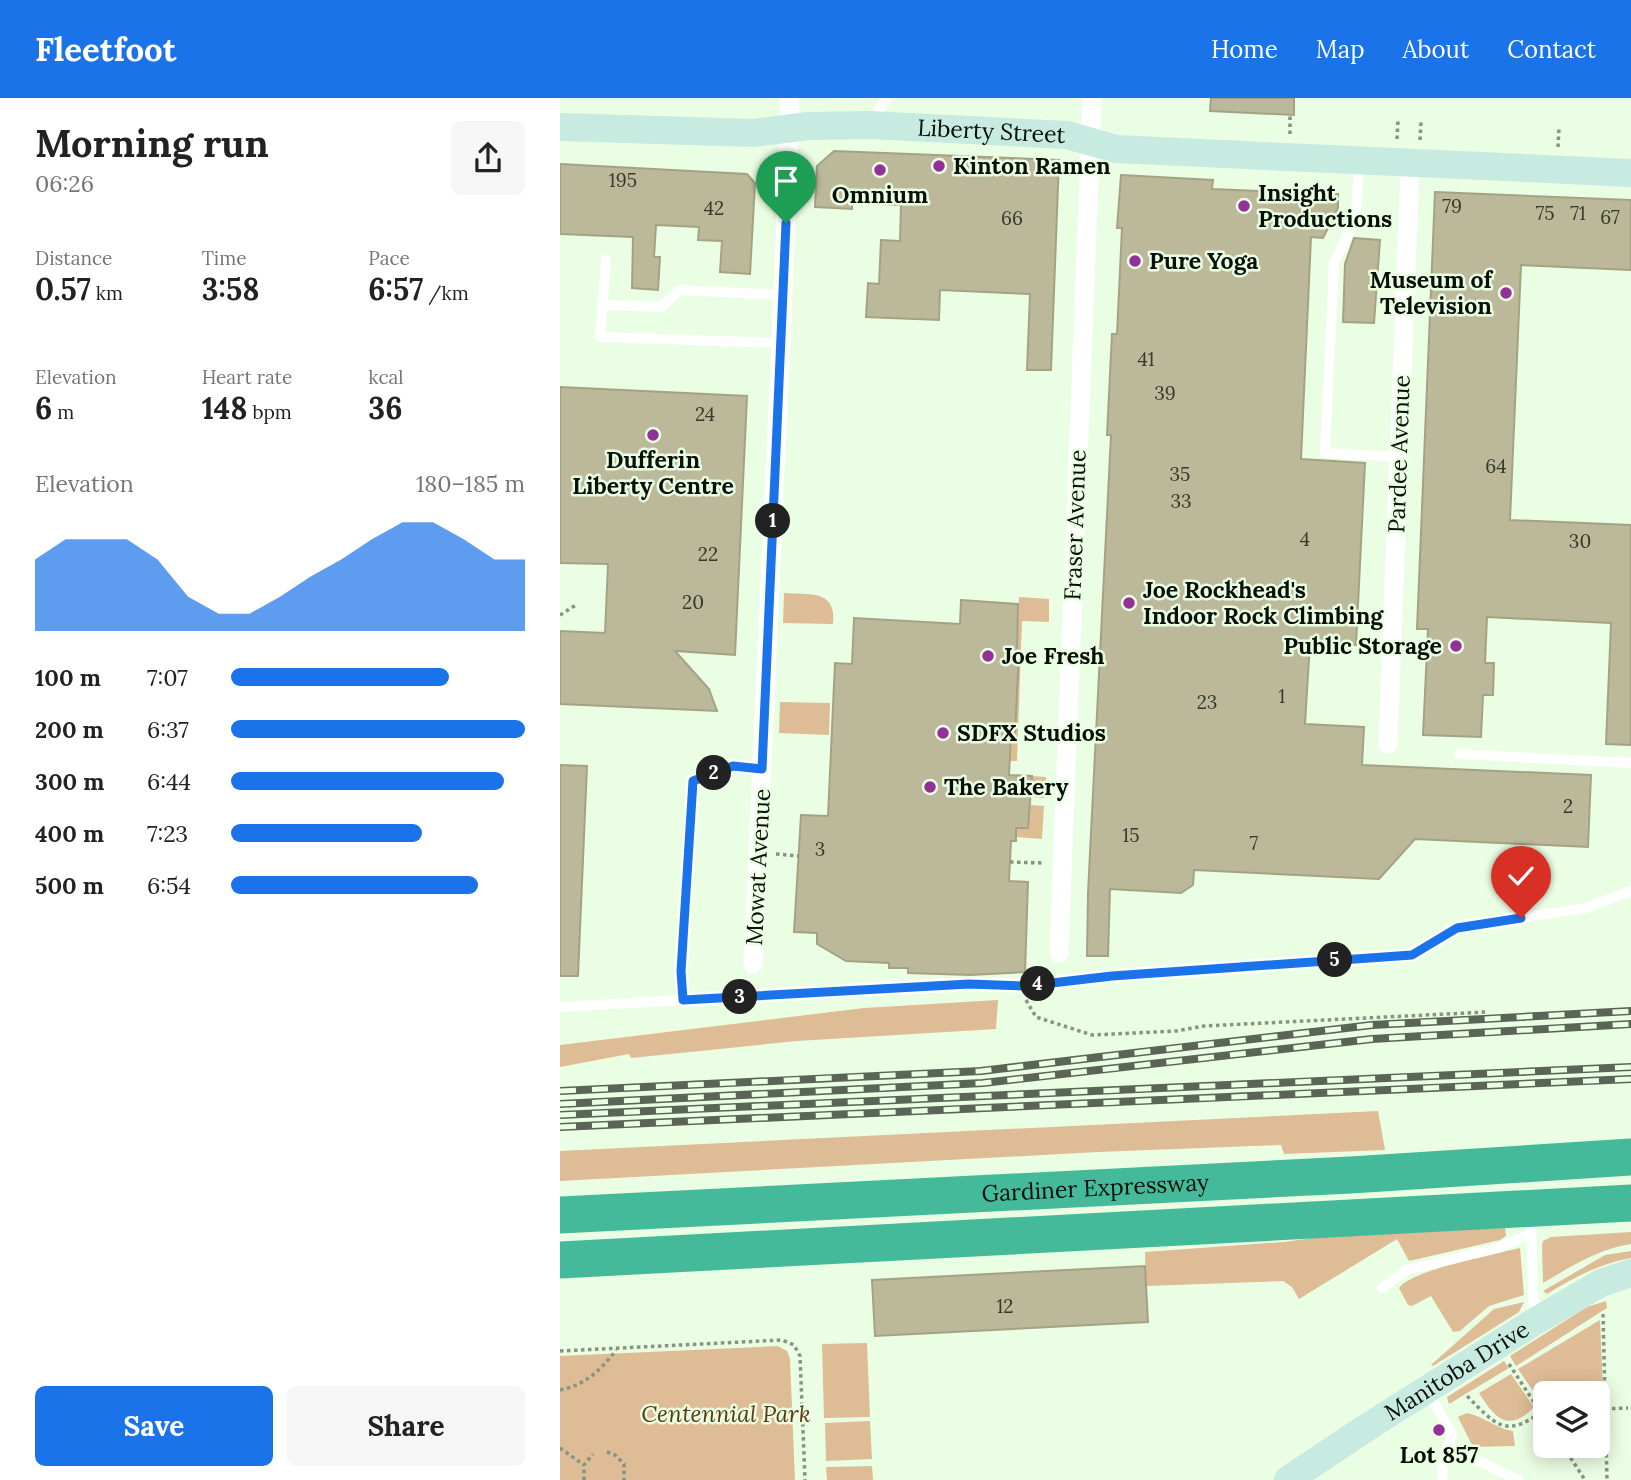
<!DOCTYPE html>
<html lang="en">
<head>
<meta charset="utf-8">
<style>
  :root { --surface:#fff; --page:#f6f6f6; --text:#222; --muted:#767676; --accent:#1a73e8 }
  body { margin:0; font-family:Lora,serif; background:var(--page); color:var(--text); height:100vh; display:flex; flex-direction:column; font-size:26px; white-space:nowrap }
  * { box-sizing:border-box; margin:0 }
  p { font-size:23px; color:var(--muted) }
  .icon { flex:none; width:38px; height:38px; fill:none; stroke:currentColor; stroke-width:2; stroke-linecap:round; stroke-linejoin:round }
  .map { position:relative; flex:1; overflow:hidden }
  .sheet { display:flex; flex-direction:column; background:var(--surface); width:560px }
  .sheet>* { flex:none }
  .buttons { position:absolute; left:973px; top:1283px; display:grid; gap:14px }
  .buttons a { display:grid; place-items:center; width:77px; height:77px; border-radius:10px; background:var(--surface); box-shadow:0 4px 18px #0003; font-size:35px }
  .pin { position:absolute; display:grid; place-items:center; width:60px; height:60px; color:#fff; margin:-72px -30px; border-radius:50% 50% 50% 0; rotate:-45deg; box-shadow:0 0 7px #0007 }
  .pin .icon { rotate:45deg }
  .km { position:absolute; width:35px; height:35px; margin:-18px; border-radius:50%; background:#222; color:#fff; font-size:19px; line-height:35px; text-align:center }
  .round { display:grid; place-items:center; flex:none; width:74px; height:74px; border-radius:10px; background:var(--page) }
  .head { display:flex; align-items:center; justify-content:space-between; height:119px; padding:0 35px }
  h1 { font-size:38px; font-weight:700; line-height:52px }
  .stats { display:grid; grid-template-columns:repeat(3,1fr); gap:10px; height:119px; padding:7px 35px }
  .stats div { display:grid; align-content:center }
  .stats b { font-size:30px; font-weight:700 }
  .stats small { font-size:19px; font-weight:400 }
  .stats p { font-size:19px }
  .chart { height:196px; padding:14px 35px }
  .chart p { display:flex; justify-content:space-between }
  .chart svg { width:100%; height:126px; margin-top:7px; fill:var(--accent); opacity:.7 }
  .button { display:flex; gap:14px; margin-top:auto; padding:14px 35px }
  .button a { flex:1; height:80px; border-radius:10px; background:var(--accent); color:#fff; font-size:28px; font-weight:700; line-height:80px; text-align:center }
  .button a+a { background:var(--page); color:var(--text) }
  ul { padding:0 35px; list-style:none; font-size:23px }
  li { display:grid; grid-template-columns:112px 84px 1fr; align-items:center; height:52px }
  li i { height:18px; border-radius:9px; background:var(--accent) }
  header { display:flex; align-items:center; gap:42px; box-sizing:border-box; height:98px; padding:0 35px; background:var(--accent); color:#fff }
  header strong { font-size:33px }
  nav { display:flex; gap:38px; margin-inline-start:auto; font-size:24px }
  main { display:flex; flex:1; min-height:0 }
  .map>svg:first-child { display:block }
  .green { fill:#debc96 }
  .building { fill:#bcb99b; stroke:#a5a284; stroke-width:2 }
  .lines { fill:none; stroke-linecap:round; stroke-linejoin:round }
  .path { stroke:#869481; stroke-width:3.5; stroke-dasharray:3.5 3.5; stroke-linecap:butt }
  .lane { stroke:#fff; stroke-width:10 }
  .street { stroke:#fff; stroke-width:19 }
  .secondary { stroke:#c7eae1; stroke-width:28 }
  .highway { stroke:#45ba9a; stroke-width:37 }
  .rail-casing { stroke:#5a6556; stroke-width:8 }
  .rail { stroke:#eafee3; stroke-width:5; stroke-dasharray:16; stroke-linecap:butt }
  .route-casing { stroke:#fff; stroke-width:14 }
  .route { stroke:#1a73e8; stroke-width:9 }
  .poi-dot { fill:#933198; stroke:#eafee3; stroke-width:2.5 }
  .labels { text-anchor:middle; stroke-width:5; stroke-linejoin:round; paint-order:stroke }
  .number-label { font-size:19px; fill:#353a2b }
  .street-label { font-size:23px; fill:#080f06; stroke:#eafee3 }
  .poi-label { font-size:23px; font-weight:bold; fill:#080f06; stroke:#eafee3; text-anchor:start }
  .park-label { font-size:23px; font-style:italic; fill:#5b3a0d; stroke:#eafee3 }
</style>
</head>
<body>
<header>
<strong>Fleetfoot</strong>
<nav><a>Home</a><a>Map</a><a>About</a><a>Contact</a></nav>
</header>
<main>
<section class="sheet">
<div class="head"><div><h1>Morning run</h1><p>06:26</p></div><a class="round"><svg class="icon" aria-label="share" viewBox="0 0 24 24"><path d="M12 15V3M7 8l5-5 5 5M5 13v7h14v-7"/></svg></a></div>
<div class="stats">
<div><p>Distance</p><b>0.57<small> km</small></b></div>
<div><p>Time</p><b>3:58</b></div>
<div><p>Pace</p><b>6:57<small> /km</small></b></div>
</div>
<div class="stats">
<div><p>Elevation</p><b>6<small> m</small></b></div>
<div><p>Heart rate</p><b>148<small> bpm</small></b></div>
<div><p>kcal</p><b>36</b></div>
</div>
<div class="chart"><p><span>Elevation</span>180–185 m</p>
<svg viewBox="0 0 160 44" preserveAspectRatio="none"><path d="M0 44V19L10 12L20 12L30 12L40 19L50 32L60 38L70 38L80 32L90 25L100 19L110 12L120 6L130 6L140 12L150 19L160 19V44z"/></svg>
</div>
<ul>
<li><b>100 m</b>7:07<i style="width:74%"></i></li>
<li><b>200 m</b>6:37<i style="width:100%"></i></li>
<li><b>300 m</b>6:44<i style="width:93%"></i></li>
<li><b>400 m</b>7:23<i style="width:65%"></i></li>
<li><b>500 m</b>6:54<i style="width:84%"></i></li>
</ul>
<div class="button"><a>Save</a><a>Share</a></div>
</section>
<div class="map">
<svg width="1071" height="1382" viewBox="0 0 1071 1382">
  <rect width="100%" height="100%" fill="#eafee3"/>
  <path class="green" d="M224 495C249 497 277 491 273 526L223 525Z
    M459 499 489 501V524L462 523 457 663H450L459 553H457Z
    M220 604 270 605 269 637 219 635Z
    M472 678 486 679 485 700 470 699Z
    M470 707 484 708 482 741 456 739V730H468Z
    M438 902 436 931 237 943 71 960 69 956 0 969V947L304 910Z
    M818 1013 825 1052 724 1056 721 1047 538 1054 0 1083V1053Z
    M945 1128 946 1138 940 1142 849 1163 837 1141 739 1201 732 1189 723 1183 586 1188 585 1154 724 1144 794 1134Z
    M1071 1134V1146C1038 1151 1012 1168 983 1185L982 1148 983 1143 991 1139Z
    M960 1150 964 1197 929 1208 900 1233 893 1234 871 1198 852 1208 848 1207 839 1190C851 1172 936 1156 960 1150Z
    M1071 1153V1160C1039 1166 1014 1179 987 1196L983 1193 1045 1157Z
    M1046 1203 1047 1210 956 1268 950 1258 1027 1209Z
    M964 1204 959 1214 873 1268 871 1267 934 1211Z
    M1040 1222 1043 1292 975 1296 958 1271Z
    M307 1245 310 1319 264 1320 262 1246Z
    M218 1248 227 1253 230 1261 235 1382H0V1258Z
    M944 1263 949 1270 889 1306 887 1299Z
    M951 1276 974 1309C949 1335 935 1321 919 1295Z
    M907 1315C926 1319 934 1330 953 1333L955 1348 913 1349 898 1319Z
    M310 1323 312 1361 266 1363 265 1325Z
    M312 1368 313 1382H267L266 1369Z"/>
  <path class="building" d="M651 0H734V17L650 13Z
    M274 53 499 62 491 272H467L470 196 380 192 379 222 306 219 308 185 319 186 321 142 340 143 341 107 292 105V111L255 109 257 68Z
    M0 66 187 76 195 85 190 176 160 174 162 143 138 142 139 129 96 127 94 159H100L98 192 72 190 73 139 0 136Z
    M561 77 653 82 652 91 778 96V110L763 140 751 139 741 361 805 365 796 547 750 544 745 626 804 629 802 667 1031 677 1028 749 855 741 819 781 634 772 633 787 621 795 550 791 548 858H527L528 795 551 337H547L552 236H557L562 130H557Z
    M875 94 1071 102V172L961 167 950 422 1071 427V647L1046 646 1051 525 927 519 925 565H934L933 597H923L921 639 863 637 868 531H857Z
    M794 140 820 142 814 225 783 224 785 166Z
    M0 289 187 298 175 557 115 553 149 591 157 613 0 606V533L45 535 48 466 0 465Z
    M401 502 458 506 457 553H459L455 636H451L449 677 472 678 468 730H456V743H451L449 783 468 784 465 874 411 877 348 875V870H329V865L286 863 257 846V835L234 834 241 717 268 718 275 565 292 566 294 520 400 526Z
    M0 667 27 668 18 878H0Z
    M585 1168 588 1224 315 1238 312 1182Z"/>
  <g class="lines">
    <path class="path" d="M730 36V17
      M837 41 838 22
      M860 42 861 24
      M998 49 999 30
      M0 517 16 507
      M216 756 239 758
      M450 764 483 765
      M466 902 476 919 532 937 616 933 644 928 927 914
      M1043 1216 1047 1382
      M0 1253 222 1242 234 1247 240 1258 245 1382
      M949 1266 985 1321
      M0 1292C24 1288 42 1271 56 1252
      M907 1298C935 1326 945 1341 981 1314H985
      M1038 1311 1068 1310
      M1003 1348 1025 1382
      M0 1350 24 1367
      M47 1354 55 1357 64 1366V1382
      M24 1382V1367L33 1356"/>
    <path class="lane" d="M312 24 327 0
      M799 64 796 120 774 165 765 355 839 359
      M46 162 40 239 221 245
      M43 207 101 209 120 192 223 197
      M899 656 1071 665
      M123 902 121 873 133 683 173 668 202 671
      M0 909 409 886 465 888 552 878 851 857 897 830 1026 810 1071 793
      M971 1130 974 1220
      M822 1190 847 1172 938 1150 971 1136
      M868 1294 892 1336 883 1364 882 1382
      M888 1348 958 1382"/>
    <path class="street" d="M828 646 850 66
      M499 855 532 0
      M193 866 223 197 230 0"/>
    <g class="secondary">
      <path id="s1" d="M0 29 193 35 248 28 310 27 507 37 556 51 1071 75"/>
      <path id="s2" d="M728 1382 809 1328 974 1224 1041 1185 1071 1175"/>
    </g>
    <g class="highway">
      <path id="s3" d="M0 1117 791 1077 1071 1059"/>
      <path d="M0 1162 1071 1105"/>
    </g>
    <defs>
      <path id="rail" d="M0 993 421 973 812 927 1071 913
        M0 1006 423 985 812 941 1071 926
        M0 1017 1071 969
        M0 1029 1071 981"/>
    </defs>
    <use href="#rail" class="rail-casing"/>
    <use href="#rail" class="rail"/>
  </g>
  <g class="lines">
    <defs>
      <path id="route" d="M226 125 202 671 173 668 133 683 121 873 123 902 409 886 466 888 552 878 852 857 897 830 961 820"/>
    </defs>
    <use href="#route" class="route-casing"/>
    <use href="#route" class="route"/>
  </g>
  <g class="poi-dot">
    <circle cx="379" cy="68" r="7"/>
    <circle cx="320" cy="72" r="7"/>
    <circle cx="684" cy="108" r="7"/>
    <circle cx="575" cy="163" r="7"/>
    <circle cx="946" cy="195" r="7"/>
    <circle cx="93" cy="337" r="7"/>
    <circle cx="569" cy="505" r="7"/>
    <circle cx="896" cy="548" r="7"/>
    <circle cx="428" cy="558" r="7"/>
    <circle cx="383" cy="635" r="7"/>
    <circle cx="370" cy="689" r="7"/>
    <circle cx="879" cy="1332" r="7"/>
  </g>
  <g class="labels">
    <g class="number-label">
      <text x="63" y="89">195</text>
      <text x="892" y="115">79</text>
      <text x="154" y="117">42</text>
      <text x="985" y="122">75</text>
      <text x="1018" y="122">71</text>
      <text x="1050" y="126">67</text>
      <text x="452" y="127">66</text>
      <text x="586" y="268">41</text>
      <text x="605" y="302">39</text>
      <text x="145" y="323">24</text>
      <text x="936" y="375">64</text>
      <text x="620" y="383">35</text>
      <text x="621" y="410">33</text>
      <text x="745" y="448">4</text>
      <text x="1020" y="450">30</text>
      <text x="148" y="463">22</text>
      <text x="133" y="511">20</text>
      <text x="722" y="605">1</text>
      <text x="647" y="611">23</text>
      <text x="1008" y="715">2</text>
      <text x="571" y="744">15</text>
      <text x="694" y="752">7</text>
      <text x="260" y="758">3</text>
      <text x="445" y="1215">12</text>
    </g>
    <g class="street-label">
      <text dy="8" stroke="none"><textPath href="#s1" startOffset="432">Liberty Street</textPath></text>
      <text transform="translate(839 356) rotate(-88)" y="8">Pardee Avenue</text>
      <text transform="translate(515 427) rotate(-88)" y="8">Fraser Avenue</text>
      <text transform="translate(198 769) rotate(-87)" y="8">Mowat Avenue</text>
      <text dy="8" stroke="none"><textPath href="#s3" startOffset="536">Gardiner Expressway</textPath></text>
      <text dy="8" stroke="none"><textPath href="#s2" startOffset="201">Manitoba Drive</textPath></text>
    </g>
    <g class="poi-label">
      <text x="393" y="76">Kinton Ramen</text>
      <text x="698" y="103">Insight<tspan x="698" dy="26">Productions</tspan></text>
      <text x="320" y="105" text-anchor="middle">Omnium</text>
      <text x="589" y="171">Pure Yoga</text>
      <text x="932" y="190" text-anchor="end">Museum of<tspan x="932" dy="26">Television</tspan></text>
      <text x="93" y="370" text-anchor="middle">Dufferin<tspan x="93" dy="26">Liberty Centre</tspan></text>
      <text x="583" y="500">Joe Rockhead's<tspan x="583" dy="26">Indoor Rock Climbing</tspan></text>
      <text x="882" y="556" text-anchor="end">Public Storage</text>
      <text x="442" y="566">Joe Fresh</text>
      <text x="397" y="643">SDFX Studios</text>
      <text x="384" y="697">The Bakery</text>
      <text x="879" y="1365" text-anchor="middle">Lot 857</text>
    </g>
    <g class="park-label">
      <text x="166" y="1324">Centennial Park</text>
    </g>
  </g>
</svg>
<div class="buttons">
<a><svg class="icon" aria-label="layers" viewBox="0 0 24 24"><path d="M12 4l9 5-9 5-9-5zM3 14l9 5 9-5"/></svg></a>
</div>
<div class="pin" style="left:226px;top:125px;background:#1e9e55"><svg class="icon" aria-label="arrive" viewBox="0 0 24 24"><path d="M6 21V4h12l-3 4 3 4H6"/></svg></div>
<div class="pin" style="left:961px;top:820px;background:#d93025"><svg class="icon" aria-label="check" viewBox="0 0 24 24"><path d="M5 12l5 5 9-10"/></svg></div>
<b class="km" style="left:213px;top:423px">1</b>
<b class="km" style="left:154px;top:675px">2</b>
<b class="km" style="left:180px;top:899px">3</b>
<b class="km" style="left:478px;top:886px">4</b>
<b class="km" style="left:775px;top:862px">5</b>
</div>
</main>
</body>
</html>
